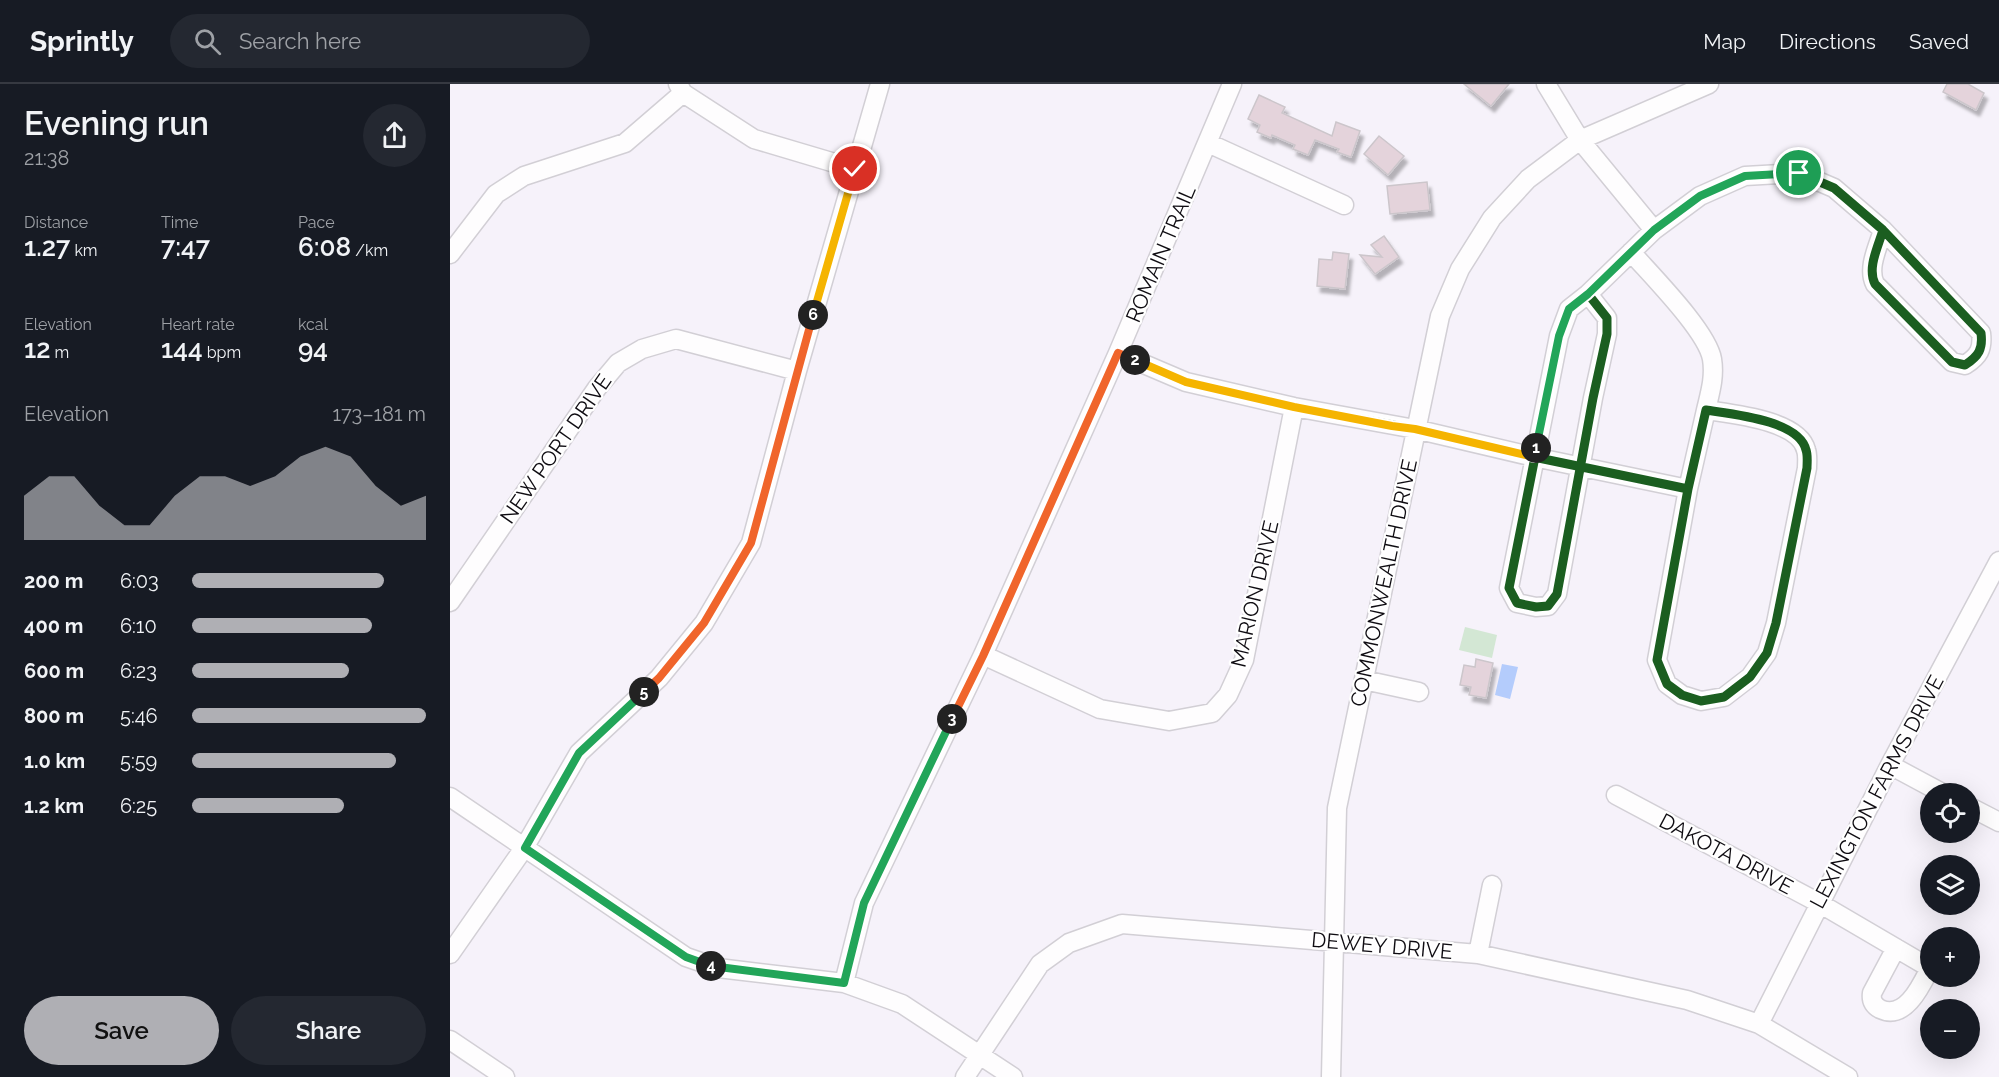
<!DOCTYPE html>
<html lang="en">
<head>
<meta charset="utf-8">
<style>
  :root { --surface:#171b24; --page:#242831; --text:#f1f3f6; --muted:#9ea1a6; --line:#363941; --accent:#afafb4 }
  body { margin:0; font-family:Raleway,sans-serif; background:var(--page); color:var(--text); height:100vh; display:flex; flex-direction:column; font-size:22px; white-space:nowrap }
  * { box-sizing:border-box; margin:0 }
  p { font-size:20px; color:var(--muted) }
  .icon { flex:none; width:33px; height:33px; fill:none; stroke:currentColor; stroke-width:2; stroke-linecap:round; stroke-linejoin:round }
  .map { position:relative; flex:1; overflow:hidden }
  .details { display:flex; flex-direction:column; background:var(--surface); width:450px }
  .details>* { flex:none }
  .buttons { position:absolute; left:1470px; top:699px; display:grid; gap:12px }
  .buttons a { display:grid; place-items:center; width:60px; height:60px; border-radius:50%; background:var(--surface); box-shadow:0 6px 24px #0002; font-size:30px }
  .pin { position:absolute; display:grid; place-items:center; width:51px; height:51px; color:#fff; margin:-26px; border:3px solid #fff; border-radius:50%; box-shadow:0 2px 6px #0007 }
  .km { position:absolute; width:30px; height:30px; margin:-15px; border-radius:50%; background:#222; color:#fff; font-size:16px; line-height:30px; text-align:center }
  .round { display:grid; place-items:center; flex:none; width:63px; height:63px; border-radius:32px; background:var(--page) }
  .headline { display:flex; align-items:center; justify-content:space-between; height:102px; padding:0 24px }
  h1 { font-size:33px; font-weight:600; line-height:45px }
  .figures { display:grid; grid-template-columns:repeat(3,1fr); gap:9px; height:102px; padding:6px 24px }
  .figures div { display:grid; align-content:center }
  .figures b { font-size:26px; font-weight:600 }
  .figures small { font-size:16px; font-weight:400 }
  .figures p { font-size:16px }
  .chart { height:168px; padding:12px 24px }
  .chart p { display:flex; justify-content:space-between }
  .chart svg { width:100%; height:108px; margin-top:6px; fill:var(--accent); opacity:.7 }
  .cta { display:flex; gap:12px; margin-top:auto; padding:12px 24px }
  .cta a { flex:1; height:69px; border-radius:36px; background:var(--accent); color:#111; font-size:24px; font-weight:600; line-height:69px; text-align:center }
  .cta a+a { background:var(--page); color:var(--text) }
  ul { padding:0 24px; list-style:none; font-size:20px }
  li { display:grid; grid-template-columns:96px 72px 1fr; align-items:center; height:45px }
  li i { height:15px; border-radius:8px; background:var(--accent) }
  header { display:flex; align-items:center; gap:36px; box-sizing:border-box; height:84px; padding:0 30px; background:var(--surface); border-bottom:2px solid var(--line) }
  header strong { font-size:28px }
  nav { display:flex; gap:33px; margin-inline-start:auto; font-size:21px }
  .search { width:420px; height:54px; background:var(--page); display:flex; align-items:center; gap:15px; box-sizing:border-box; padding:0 21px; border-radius:33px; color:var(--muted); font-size:22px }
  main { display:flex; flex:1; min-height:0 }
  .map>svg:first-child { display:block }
  .green { fill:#d3e7d4 }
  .water { fill:#b4ccfc }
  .building { fill:#e4d3db; stroke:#ccc6cb; stroke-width:1.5; filter:url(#shadow) }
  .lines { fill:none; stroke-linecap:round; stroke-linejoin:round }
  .minor-casing { stroke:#d2cfd5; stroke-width:21 }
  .minor { stroke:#fefdfe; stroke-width:18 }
  .cycleway-casing { stroke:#fff; stroke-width:13 }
  .cycleway { stroke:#1b5e20; stroke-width:9 }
  .split-1-casing { stroke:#fff; stroke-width:12 }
  .split-2-casing { stroke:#fff; stroke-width:12 }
  .split-3-casing { stroke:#fff; stroke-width:12 }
  .split-4-casing { stroke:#fff; stroke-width:12 }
  .split-5-casing { stroke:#fff; stroke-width:12 }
  .split-6-casing { stroke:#fff; stroke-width:12 }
  .split-7-casing { stroke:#fff; stroke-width:12 }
  .split-1 { stroke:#22a559; stroke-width:8 }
  .split-2 { stroke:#f5b400; stroke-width:8 }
  .split-3 { stroke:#f0652b; stroke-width:8 }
  .split-4 { stroke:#22a559; stroke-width:8 }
  .split-5 { stroke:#22a559; stroke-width:8 }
  .split-6 { stroke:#f0652b; stroke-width:8 }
  .split-7 { stroke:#f5b400; stroke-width:8 }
  .labels { text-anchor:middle; stroke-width:4.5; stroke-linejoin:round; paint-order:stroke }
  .street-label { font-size:21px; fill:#0e0b11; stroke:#fff }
</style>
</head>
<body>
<header>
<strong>Sprintly</strong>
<div class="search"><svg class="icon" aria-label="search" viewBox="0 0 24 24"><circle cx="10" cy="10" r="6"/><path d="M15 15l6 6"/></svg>Search here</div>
<nav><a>Map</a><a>Directions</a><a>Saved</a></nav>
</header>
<main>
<section class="details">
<div class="headline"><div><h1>Evening run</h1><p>21:38</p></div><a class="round"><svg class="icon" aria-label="share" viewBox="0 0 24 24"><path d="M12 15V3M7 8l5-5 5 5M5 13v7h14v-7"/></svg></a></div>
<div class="figures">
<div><p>Distance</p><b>1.27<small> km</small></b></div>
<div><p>Time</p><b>7:47</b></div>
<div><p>Pace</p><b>6:08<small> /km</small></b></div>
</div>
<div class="figures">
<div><p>Elevation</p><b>12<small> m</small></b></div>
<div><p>Heart rate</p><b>144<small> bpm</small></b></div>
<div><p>kcal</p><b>94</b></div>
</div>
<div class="chart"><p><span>Elevation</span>173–181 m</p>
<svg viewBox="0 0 160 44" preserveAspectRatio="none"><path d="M0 44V26L10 18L20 18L30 30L40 38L50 38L60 26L70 18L80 18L90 22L100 18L110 10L120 6L130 10L140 22L150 30L160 26V44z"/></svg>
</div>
<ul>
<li><b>200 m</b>6:03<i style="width:82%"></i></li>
<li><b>400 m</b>6:10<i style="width:77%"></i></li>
<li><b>600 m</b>6:23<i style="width:67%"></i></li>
<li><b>800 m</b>5:46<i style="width:100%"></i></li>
<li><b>1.0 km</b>5:59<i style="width:87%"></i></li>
<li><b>1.2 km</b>6:25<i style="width:65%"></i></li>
</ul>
<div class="cta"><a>Save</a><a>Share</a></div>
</section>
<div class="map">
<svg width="1549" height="993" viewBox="0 0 1549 993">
  <defs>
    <filter id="shadow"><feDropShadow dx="3.5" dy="6" stdDeviation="1.5" flood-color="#0004"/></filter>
  </defs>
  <rect width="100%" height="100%" fill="#f6f2fa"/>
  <path class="green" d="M1015 543 1047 551 1042 574 1009 566Z"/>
  <path class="water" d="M1052 580 1068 583 1060 615 1045 611Z"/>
  <path class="building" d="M1014 0H1059L1041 22Z
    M1497 0H1518L1534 9 1526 26 1493 8Z
    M809 11 835 23 832 29 882 52 886 38 910 47 901 73 887 68 889 65 865 56 858 71 843 65 845 61 822 51 821 54 807 48 810 41 798 35Z
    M929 52 954 72 938 91 914 70Z
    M977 98 980 126 940 130 937 102Z
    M934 152 949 173 925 190 910 171 932 173 921 161Z
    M883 168 899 170 895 205 867 202 869 175 882 176Z
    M1026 575 1043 579 1036 614 1019 611 1021 603 1010 601 1014 581 1025 583Z"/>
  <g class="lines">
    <defs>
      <path id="minor" d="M228 0 233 9 304 55 405 85
        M1096 0 1130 56 1204 146
        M758 59 894 121
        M1181 168C1202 192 1257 247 1262 275 1265 293 1260 309 1256 326
        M0 170 46 110 74 92 175 59 233 9
        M1138 210 1157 234V250L1143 314 1107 510 1098 522 1086 523 1067 519 1059 504 1109 252 1119 225 1138 210 1204 146 1250 112 1295 92 1349 89 1384 104 1433 146 1531 249C1533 265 1529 272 1515 281L1502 278 1425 200C1417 184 1428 163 1433 146
        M668 269 736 298 844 323 965 345 1084 373 1238 405 1256 326C1281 330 1349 336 1356 366 1358 371 1357 379 1357 384L1326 539 1317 569 1300 593 1274 613 1251 617 1232 611 1217 600 1207 576 1238 405
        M0 518 147 304 168 279 192 265 226 255 347 287
        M533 571 650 625 719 637 762 629 778 611 794 576 844 323
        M914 596 969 608
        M1440 681 1494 710
        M1166 711 1369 819 1480 884C1471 902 1455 937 1430 925 1423 921 1421 916 1422 909L1446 864
        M0 713 236 873 268 884 394 899 452 920 563 993
        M1520 723 1549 738
        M0 870 74 764 129 669 209 594 254 539 301 459 347 287 430 0
        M1028 870 1042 801
        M394 899 414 819 533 571 668 269 782 0
        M1309 940 1440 681 1549 477
        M0 956 55 993
        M515 993 590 880 619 859 672 840 1028 870 1237 916 1309 940 1398 993
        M881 993 887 724 990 232 1010 185 1042 134 1078 95 1130 56 1259 0"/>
    </defs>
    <use href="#minor" class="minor-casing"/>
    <use href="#minor" class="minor"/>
    <defs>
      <path id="cycleway" d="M1138 210 1157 234V250L1143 314 1107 510 1098 522 1086 523 1067 519 1059 504 1109 252 1119 225 1138 210 1204 146 1250 112 1295 92 1349 89 1384 104 1433 146 1531 249C1533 265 1529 272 1515 281L1502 278 1425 200C1417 184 1428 163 1433 146
        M668 269 736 298 844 323 965 345 1084 373 1238 405 1256 326C1281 330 1349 336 1356 366 1358 371 1357 379 1357 384L1326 539 1317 569 1300 593 1274 613 1251 617 1232 611 1217 600 1207 576 1238 405"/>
    </defs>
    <use href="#cycleway" class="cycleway-casing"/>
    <use href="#cycleway" class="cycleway"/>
  </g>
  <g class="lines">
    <defs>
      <path id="split-1" d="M1086 364 1109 252 1119 225 1138 210 1204 146 1250 112 1295 92 1349 89"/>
      <path id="split-2" d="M685 276 736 298 844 323 942 342 965 345 1084 373 1086 364"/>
      <path id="split-3" d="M502 635 533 572 668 269 685 276"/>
      <path id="split-4" d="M261 882 394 899 414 819 502 635"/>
      <path id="split-5" d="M194 608 129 669 75 764 236 873 261 882"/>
      <path id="split-6" d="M194 608 209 594 254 539 301 459 363 231"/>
      <path id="split-7" d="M363 231 405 85"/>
    </defs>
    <use href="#split-1" class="split-1-casing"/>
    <use href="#split-2" class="split-2-casing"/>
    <use href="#split-3" class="split-3-casing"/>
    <use href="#split-4" class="split-4-casing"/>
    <use href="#split-5" class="split-5-casing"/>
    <use href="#split-6" class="split-6-casing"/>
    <use href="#split-7" class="split-7-casing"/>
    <use href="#split-1" class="split-1"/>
    <use href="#split-2" class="split-2"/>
    <use href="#split-3" class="split-3"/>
    <use href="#split-4" class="split-4"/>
    <use href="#split-5" class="split-5"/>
    <use href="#split-6" class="split-6"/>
    <use href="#split-7" class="split-7"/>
  </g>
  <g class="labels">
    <g class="street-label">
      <text transform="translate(711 170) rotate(-67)" y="7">ROMAIN TRAIL</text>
      <text transform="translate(106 365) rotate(-55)" y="7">NEW PORT DRIVE</text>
      <text transform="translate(934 499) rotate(-78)" y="7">COMMONWEALTH DRIVE</text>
      <text transform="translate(805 510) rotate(-77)" y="7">MARION DRIVE</text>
      <text transform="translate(1427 708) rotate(-62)" y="7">LEXINGTON FARMS DRIVE</text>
      <text transform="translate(1276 770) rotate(28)" y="7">DAKOTA DRIVE</text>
      <text transform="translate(932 862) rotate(5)" y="7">DEWEY DRIVE</text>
    </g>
  </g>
</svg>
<div class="buttons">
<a><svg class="icon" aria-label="locate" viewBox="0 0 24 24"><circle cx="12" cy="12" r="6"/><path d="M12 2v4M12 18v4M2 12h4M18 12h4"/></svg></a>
<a><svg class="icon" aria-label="layers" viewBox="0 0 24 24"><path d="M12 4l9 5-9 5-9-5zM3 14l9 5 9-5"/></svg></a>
<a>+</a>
<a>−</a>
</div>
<div class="pin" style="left:1349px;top:89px;background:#1e9e55"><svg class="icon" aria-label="arrive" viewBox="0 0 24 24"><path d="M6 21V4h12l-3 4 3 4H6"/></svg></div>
<div class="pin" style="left:405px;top:85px;background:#d93025"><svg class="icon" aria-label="check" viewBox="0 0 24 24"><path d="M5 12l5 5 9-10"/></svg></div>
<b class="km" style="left:1086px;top:364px">1</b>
<b class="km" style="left:685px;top:276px">2</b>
<b class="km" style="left:502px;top:635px">3</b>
<b class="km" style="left:261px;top:882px">4</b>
<b class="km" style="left:194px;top:608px">5</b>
<b class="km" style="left:363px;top:231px">6</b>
</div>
</main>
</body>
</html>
